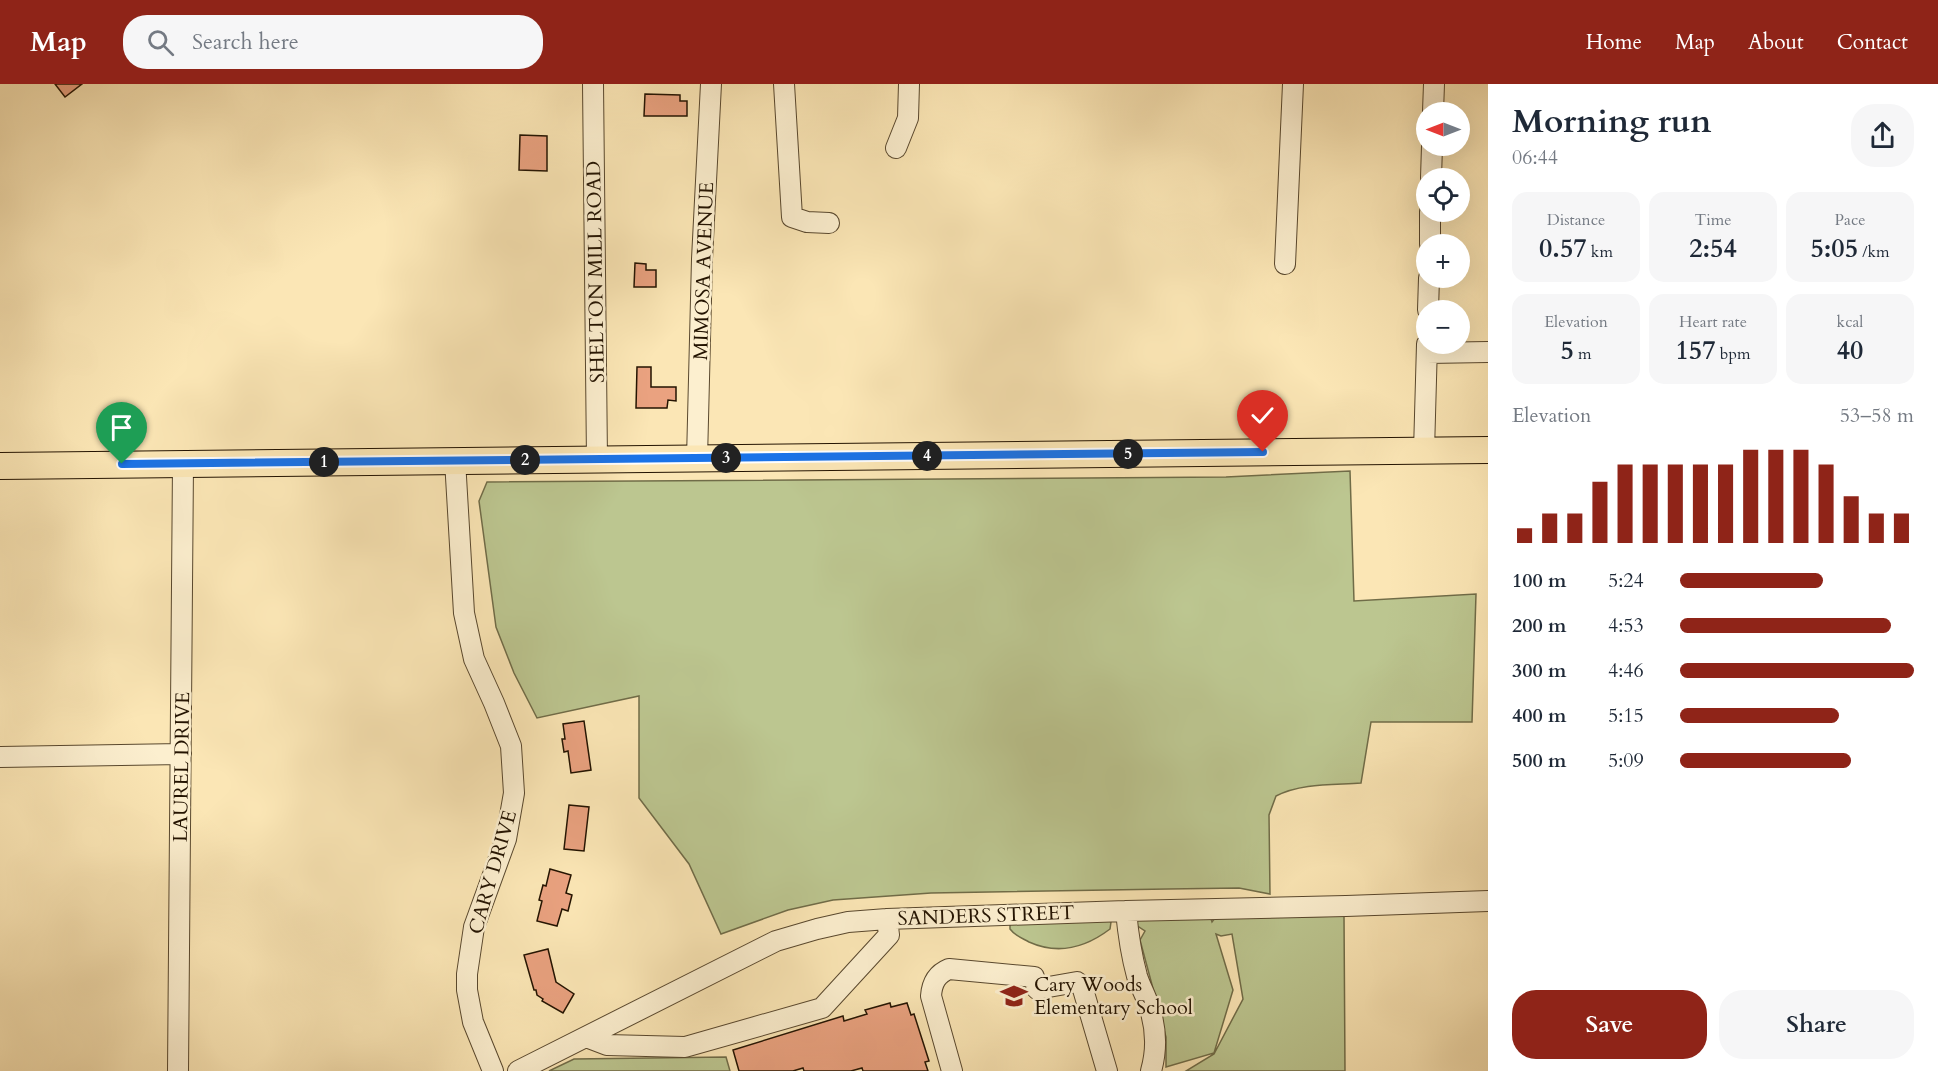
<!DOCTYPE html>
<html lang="en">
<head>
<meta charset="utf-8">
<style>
  :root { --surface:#fff; --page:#f6f6f7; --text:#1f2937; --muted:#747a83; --accent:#8f2418 }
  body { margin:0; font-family:Cardo,serif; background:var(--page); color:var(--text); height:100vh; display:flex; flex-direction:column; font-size:22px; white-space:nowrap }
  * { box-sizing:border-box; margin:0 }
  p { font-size:20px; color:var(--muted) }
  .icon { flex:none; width:33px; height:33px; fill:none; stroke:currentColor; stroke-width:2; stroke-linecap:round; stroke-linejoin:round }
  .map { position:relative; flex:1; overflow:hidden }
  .sheet { display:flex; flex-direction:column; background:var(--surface); width:450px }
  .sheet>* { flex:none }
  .needle { width:39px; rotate:270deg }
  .controls { position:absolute; left:1416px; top:18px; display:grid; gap:12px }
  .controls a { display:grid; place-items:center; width:54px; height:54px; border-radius:50%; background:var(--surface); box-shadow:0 6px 24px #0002; font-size:30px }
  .pin { position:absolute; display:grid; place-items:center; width:51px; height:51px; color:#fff; margin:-62px -26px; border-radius:50% 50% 50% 0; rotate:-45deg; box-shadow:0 0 6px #0007 }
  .pin .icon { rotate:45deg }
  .km { position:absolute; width:30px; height:30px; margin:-15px; border-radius:50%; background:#222; color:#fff; font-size:16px; line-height:30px; text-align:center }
  .round { display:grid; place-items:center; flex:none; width:63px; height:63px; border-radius:24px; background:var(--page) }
  .headline { display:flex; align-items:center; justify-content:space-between; height:102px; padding:0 24px }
  h1 { font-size:33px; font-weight:700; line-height:45px }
  .figures { display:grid; grid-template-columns:repeat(3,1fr); gap:9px; height:102px; padding:6px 24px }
  .figures div { display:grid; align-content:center; border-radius:15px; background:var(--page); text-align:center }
  .figures b { font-size:26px; font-weight:700 }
  .figures small { font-size:16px; font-weight:400 }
  .figures p { font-size:16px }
  .chart { height:168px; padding:12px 24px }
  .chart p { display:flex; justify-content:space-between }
  .chart svg { width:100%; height:108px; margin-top:6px; stroke:var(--accent); stroke-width:6 }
  .button { display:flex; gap:12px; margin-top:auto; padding:12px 24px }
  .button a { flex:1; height:69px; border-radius:24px; background:var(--accent); color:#fff; font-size:24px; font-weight:700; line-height:69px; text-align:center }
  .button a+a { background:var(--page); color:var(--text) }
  ul { padding:0 24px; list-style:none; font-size:20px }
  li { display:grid; grid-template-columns:96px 72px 1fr; align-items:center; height:45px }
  li i { height:15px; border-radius:8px; background:var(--accent) }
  header { display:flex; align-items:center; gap:36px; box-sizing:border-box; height:84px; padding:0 30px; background:var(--accent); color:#fff }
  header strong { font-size:28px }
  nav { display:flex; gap:33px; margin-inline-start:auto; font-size:21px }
  .search { width:420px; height:54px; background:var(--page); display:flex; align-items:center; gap:15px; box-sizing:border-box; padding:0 21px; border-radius:24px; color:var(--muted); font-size:22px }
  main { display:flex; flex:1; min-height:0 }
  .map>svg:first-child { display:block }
  .green { fill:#bcc690; stroke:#706c48; stroke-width:1.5 }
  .building { fill:#eaa280; stroke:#231301; stroke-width:1.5 }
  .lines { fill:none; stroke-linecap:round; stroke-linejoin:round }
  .minor-casing { stroke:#59482e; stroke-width:22 }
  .major-casing { stroke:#231301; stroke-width:28 }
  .minor { stroke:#fcefcf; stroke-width:20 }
  .major { stroke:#fbe6b5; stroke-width:26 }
  .route-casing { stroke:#fff; stroke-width:12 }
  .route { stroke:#1a73e8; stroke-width:8 }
  .labels { text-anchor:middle; stroke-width:5; stroke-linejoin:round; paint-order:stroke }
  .street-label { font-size:20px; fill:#231301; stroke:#fcefcf }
  .poi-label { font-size:20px; fill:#231301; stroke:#fcefcf; text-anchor:start }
</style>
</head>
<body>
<header>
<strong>Map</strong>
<div class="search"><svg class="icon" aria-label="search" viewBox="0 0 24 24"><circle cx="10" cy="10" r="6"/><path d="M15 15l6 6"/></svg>Search here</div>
<nav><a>Home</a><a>Map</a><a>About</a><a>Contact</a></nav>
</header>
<main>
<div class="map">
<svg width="1488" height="987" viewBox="0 0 1488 987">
  <rect width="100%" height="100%" fill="#fbe6b5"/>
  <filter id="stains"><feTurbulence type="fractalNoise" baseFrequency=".00333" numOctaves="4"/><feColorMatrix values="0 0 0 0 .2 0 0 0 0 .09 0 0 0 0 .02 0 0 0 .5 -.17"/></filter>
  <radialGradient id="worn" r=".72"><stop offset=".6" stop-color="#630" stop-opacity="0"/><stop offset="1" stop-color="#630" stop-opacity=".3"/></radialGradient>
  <path class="green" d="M1350 387 1354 517 1476 510 1472 638H1371L1361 699C1333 701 1301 699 1276 712L1269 731 1270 810 1239 804 1168 805 931 809 833 816 788 826 721 850 689 780 639 714V612L537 634 514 589 496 543 479 417 487 398 1226 393Z
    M1344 832 1345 987H1186L1214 970 1243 915 1232 850 1221 852 1216 850 1233 906 1214 969 1166 983V953L1140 856 1145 847 1136 841V837L1142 833 1211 835 1212 838 1215 834Z
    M1107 836 1111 838 1110 845C1085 864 1058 871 1029 858 1022 854 1015 852 1010 845V840Z
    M726 973 730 987H549L574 975Z"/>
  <path class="building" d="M55 0H82L65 13Z
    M645 10 680 11V17H687V32H644Z
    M520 51 547 52V87L519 86Z
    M635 179 646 180V186H656V203H634Z
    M637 283H651V303H676V317L668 316 667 324H636Z
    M584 637 591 686 571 689 568 667 564 668 562 655H565L563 640Z
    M569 721 589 723 584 767 564 765Z
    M550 785 571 791 566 809 572 811 568 827 562 825 557 842 537 837 542 817 539 816 543 801 546 802Z
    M548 865 556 898 574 910 563 929 542 917 543 915 537 911 536 906H534L524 871Z
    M890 919 891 923 907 919 911 931 914 930 929 977 925 978 928 987H863L862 984 851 987H804L803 984 793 987H739L733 966 843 932 844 937 867 930 865 926Z"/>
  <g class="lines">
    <defs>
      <path id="minor" d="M593 0 597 376
        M784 0 792 133 807 138 829 139
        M1433 28 1434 0
        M896 64 908 34 909 0
        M1431 94 1432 62
        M1430 160V128
        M1285 180 1293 0
        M1428 226 1429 194
        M1427 269 1488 268
        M1424 367 1427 260
        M697 375 702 175 711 0
        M455 376 464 529 474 575 494 619 511 662 514 709 506 755 474 843 467 890V906L473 938 493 987
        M0 673 181 670
        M1126 827C1128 849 1131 870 1137 892 1140 902 1146 912 1149 922 1156 943 1157 966 1151 987
        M586 953 607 961 685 963 822 924 889 851 887 835
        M178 987 183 380
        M518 987 776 857 817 845 848 838 887 835 1126 827 1346 822 1488 817
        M952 987 931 912C932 898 937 890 949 885L1034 893 1037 905 1077 898 1082 902 1107 987"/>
      <path id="major" d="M0 382 1488 366"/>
    </defs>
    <use href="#minor" class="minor-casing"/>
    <use href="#major" class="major-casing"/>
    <use href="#minor" class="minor"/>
    <use href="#major" class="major"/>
  </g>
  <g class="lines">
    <defs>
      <path id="route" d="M122 380 1263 368"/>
    </defs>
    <use href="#route" class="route-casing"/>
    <use href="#route" class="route"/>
  </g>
  <defs>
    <symbol id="school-bare" viewBox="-9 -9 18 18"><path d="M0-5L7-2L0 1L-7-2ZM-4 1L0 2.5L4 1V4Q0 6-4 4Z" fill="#8f2418" stroke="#fcefcf" stroke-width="2.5" paint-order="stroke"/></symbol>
  </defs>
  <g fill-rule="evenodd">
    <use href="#school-bare" x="995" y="893" width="38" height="38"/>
  </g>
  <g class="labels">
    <g class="street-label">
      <text transform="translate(703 187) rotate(-88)" y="7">MIMOSA AVENUE</text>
      <text transform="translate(595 188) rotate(-91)" y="7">SHELTON MILL ROAD</text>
      <text transform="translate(181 683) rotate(-89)" y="7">LAUREL DRIVE</text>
      <text transform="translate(492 788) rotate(-74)" y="7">CARY DRIVE</text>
      <text transform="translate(986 831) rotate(-2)" y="7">SANDERS STREET</text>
    </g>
    <g class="poi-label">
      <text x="1034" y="907">Cary Woods<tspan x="1034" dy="23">Elementary School</tspan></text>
    </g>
  </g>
  <rect width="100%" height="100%" filter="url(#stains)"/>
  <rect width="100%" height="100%" fill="url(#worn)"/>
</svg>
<div class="controls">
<a><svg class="needle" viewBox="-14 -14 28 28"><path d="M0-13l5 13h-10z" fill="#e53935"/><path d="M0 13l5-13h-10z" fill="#747a83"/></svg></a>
<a><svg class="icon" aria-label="locate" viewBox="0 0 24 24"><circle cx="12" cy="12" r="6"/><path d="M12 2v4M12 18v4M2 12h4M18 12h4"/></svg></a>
<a>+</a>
<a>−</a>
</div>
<div class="pin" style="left:122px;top:380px;background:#1e9e55"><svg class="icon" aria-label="arrive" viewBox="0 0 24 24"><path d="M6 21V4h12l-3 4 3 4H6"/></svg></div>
<div class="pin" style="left:1263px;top:368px;background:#d93025"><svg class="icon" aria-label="check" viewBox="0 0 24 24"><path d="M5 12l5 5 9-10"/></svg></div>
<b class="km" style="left:324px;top:378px">1</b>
<b class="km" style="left:525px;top:376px">2</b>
<b class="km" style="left:726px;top:374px">3</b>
<b class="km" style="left:927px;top:372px">4</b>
<b class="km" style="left:1128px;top:370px">5</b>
</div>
<section class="sheet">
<div class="headline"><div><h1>Morning run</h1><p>06:44</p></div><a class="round"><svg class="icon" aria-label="share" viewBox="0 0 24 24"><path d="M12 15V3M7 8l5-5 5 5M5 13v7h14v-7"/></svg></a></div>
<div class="figures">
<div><p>Distance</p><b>0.57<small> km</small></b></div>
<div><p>Time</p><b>2:54</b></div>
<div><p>Pace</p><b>5:05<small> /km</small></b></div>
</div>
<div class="figures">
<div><p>Elevation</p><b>5<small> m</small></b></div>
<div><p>Heart rate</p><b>157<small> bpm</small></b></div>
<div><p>kcal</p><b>40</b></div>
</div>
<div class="chart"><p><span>Elevation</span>53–58 m</p>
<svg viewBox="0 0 160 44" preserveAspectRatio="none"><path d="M5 44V38M15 44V32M25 44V32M35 44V19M45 44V12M55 44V12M65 44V12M75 44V12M85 44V12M95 44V6M105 44V6M115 44V6M125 44V12M135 44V25M145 44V32M155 44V32"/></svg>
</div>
<ul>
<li><b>100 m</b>5:24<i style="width:61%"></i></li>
<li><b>200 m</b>4:53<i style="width:90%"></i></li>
<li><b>300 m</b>4:46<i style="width:100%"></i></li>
<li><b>400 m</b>5:15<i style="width:68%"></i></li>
<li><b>500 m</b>5:09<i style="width:73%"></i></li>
</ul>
<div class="button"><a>Save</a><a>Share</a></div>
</section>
</main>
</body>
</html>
